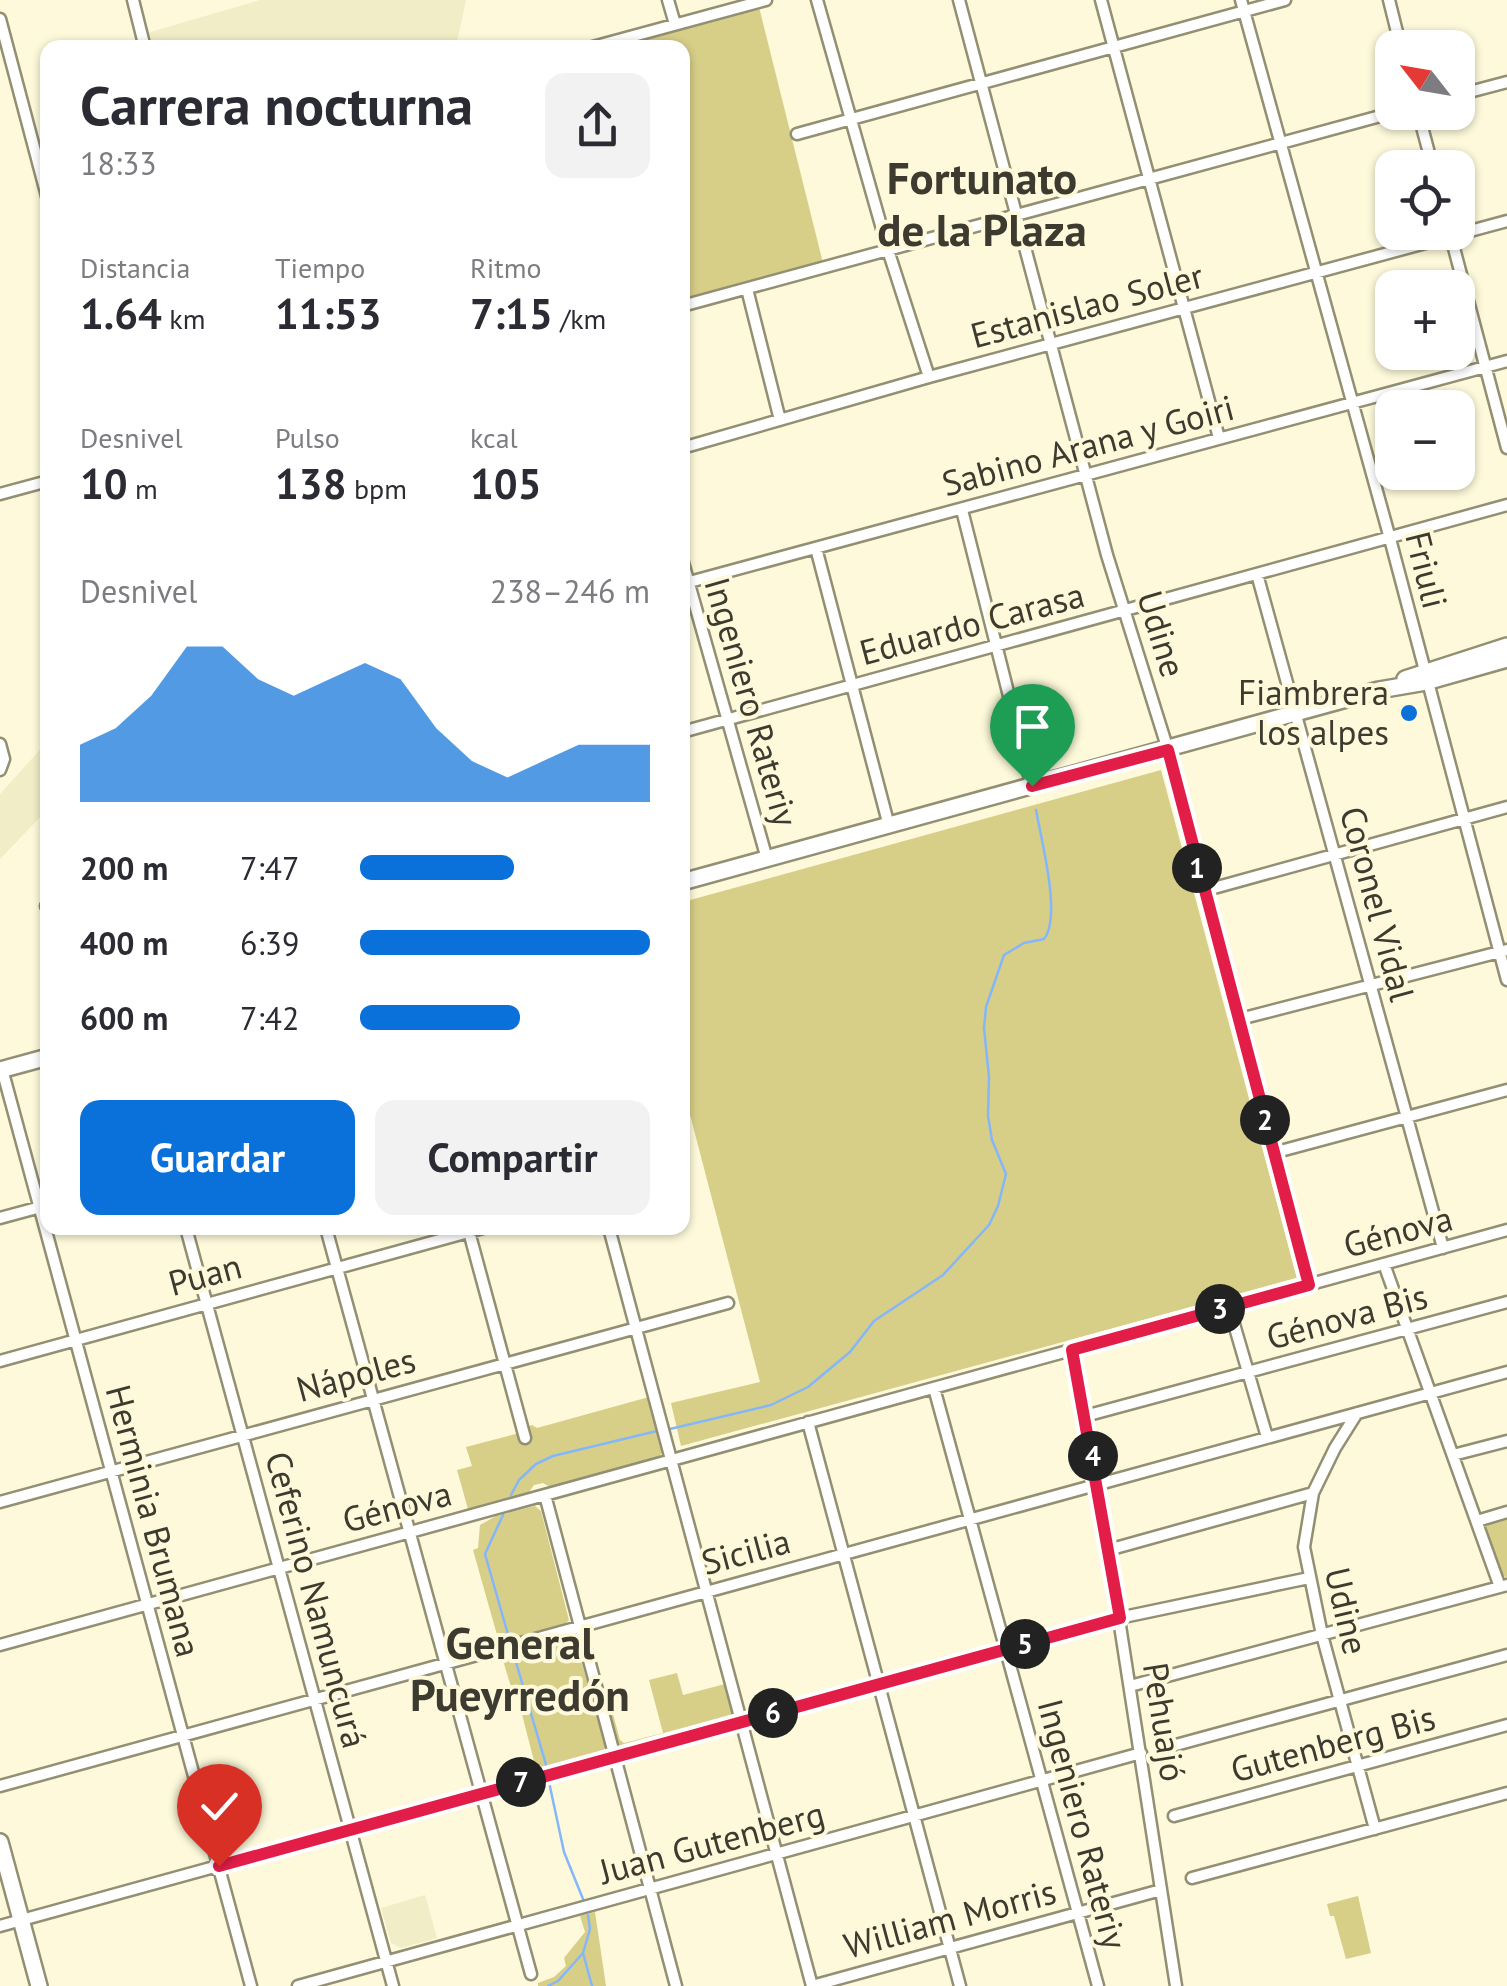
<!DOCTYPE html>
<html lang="es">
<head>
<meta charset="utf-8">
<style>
  :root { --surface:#fff; --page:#f2f2f3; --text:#2b2b33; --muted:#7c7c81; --accent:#0971d9 }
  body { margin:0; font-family:"PT Sans",sans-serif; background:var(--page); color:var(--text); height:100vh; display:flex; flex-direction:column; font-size:38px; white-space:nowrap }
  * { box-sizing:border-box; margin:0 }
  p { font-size:32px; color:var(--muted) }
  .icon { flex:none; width:55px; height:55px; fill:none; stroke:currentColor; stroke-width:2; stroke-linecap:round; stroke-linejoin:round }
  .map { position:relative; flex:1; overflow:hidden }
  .sheet { position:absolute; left:40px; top:40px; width:650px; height:1195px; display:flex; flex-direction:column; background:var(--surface); border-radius:20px; box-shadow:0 2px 8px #0004 }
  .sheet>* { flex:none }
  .needle { width:65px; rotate:301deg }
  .buttons { position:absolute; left:1375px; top:30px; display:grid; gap:20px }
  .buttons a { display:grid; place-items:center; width:100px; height:100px; border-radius:20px; background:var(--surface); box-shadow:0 2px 8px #0004; font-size:50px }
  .pin { position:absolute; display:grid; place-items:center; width:85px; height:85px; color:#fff; margin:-102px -42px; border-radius:50% 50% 50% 0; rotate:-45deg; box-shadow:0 0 10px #0007 }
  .pin .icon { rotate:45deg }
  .km { position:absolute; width:50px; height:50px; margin:-25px; border-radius:50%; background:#222; color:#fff; font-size:28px; line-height:50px; text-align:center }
  .round { display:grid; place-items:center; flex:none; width:105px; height:105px; border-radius:20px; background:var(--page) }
  .head { display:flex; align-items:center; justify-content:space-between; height:170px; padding:0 40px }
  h1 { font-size:55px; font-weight:700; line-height:75px }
  .metrics { display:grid; grid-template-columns:repeat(3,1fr); gap:15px; height:170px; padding:10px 40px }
  .metrics div { display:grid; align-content:center }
  .metrics b { font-size:42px; font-weight:700 }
  .metrics small { font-size:28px; font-weight:400 }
  .metrics p { font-size:28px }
  .chart { height:280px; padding:20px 40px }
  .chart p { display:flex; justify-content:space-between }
  .chart svg { width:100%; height:180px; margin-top:10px; fill:var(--accent); opacity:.7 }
  .cta { display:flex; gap:20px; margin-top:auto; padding:20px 40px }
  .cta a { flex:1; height:115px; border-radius:20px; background:var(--accent); color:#fff; font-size:40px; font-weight:700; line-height:115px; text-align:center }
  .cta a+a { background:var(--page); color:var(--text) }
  ul { padding:0 40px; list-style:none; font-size:32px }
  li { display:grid; grid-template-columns:160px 120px 1fr; align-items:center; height:75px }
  li i { height:25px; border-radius:12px; background:var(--accent) }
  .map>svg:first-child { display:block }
  .built { fill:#f1edc6 }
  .green { fill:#d7ce88 }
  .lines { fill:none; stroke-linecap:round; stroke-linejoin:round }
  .stream { stroke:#84b7fa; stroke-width:2.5 }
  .minor-casing { stroke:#928f73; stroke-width:15 }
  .secondary-casing { stroke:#928f73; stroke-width:20 }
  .minor { stroke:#fff; stroke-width:10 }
  .secondary { stroke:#fff; stroke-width:15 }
  .route-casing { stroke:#fff; stroke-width:20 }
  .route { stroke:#e11d48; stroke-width:12 }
  .poi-dot { fill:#0971d9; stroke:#fdf9da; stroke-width:4 }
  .labels { text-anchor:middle; stroke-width:8; stroke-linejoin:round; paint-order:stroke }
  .street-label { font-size:35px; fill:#3d3b2f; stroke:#fdf9da }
  .poi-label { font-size:35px; fill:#3d3b2f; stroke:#fdf9da; text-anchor:end }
  .district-label { font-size:45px; font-weight:bold; fill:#3d3b2f; stroke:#fdf9da }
</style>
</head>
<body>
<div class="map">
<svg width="1507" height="1986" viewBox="0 0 1507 1986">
  <rect width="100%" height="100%" fill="#fdf9da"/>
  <path class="built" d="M260 0H466L456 47H152L147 33Z
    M47 742V810L0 859V794Z
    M425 1895 437 1938 401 1948 391 1943 381 1908Z"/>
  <path class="green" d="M759 7 823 263 683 299 682 48H608Z
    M1161 770 1297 1278 681 1446 671 1403 760 1382 683 1088V902Z
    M649 1397 664 1450 659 1457 552 1488 543 1483 534 1485 529 1492 468 1509 457 1470 472 1466 466 1447 519 1433 522 1442 530 1440 527 1427 532 1425 537 1428Z
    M535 1506 541 1511 569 1620 565 1624 499 1642 473 1550 478 1548 480 1525 496 1516Z
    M1507 1517V1578L1498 1571 1484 1527Z
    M573 1633 606 1746 601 1755 545 1770 540 1765H535L515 1687H511L502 1657 518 1650V1647Z
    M677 1673 683 1695 729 1683 737 1716 618 1750 599 1694 607 1692 620 1740 624 1743 663 1733 649 1680Z
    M1358 1896 1371 1953 1346 1959 1334 1916H1330L1327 1904Z
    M595 1912 606 1986H538V1983L554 1977 566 1966 564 1958 585 1932 580 1916Z"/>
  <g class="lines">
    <path class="stream" d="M670 1429 771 1405 808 1387 850 1352 874 1321 943 1275 989 1225 998 1206 1006 1174 992 1140 988 1116 989 1077 984 1028 986 1007 1004 955 1024 943 1044 939C1062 917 1041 839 1036 810
      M511 1495 519 1480 536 1464 553 1456 657 1431
      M503 1515 485 1554 509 1638
      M513 1652 547 1768
      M549 1782 564 1852 583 1899
      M588 1915 590 1929 583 1953 592 1986
      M548 1986 558 1981 583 1953"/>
    <defs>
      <path id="minor" d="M133 0 145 48
        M668 0 675 24
        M817 0 888 250 929 377
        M959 0 1107 555 1168 750 1309 1285
        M1101 0 1219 438
        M1241 0 1389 535 1507 980
        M1389 0 1401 48
        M0 19 48 200
        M589 48 766 0
        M1458 95 1507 82
        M1418 112 1433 168
        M797 134 1285 0
        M1450 233 1507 448
        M747 289 780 420
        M682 306 1395 112
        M682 448 929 377 1507 221
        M0 494 48 481
        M962 510 1032 787
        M816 548 889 826
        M682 559 767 859
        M1257 574 1443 1248
        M682 584 1507 361
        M682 732 1507 505
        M0 744 4 759 0 770
        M1203 891 1507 807
        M46 906H48
        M1240 1019 1507 950
        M2 1069 251 1986
        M1273 1153 1507 1090
        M0 1218 48 1205
        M186 1228 393 1986
        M326 1228 531 1974
        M468 1228 525 1438
        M609 1228 812 1986 1161 1890
        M1384 1264 1500 1587
        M1229 1307 1267 1437
        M1072 1350 1098 1484 1176 1986
        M0 1361 483 1228
        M934 1388 1098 1986
        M1357 1413 1335 1448 1313 1493 1304 1547 1322 1635 1375 1829
        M1085 1416 1507 1302
        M808 1422 960 1986
        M1453 1455 1507 1441
        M545 1495 676 1986
        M0 1502 728 1303
        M1477 1521 1507 1512
        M1108 1550 1313 1493
        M0 1645 1507 1230
        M1130 1686 1507 1585
        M1161 1749 1507 1655
        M0 1786 1507 1372
        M1174 1816 1507 1725
        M1192 1878 1507 1793
        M0 1926 1119 1618 1309 1578
        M298 1986 1141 1753"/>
      <path id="secondary" d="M1405 679 1507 646
        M682 882 1379 690 1426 682 1507 659
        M0 1070 48 1057
        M0 1842 39 1986"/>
    </defs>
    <use href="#minor" class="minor-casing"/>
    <use href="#secondary" class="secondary-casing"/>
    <use href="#minor" class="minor"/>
    <use href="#secondary" class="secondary"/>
  </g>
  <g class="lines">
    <defs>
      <path id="route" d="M219 1866 1120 1618 1072 1350 1309 1285 1168 750 1032 786"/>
    </defs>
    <use href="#route" class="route-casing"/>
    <use href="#route" class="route"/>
  </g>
  <circle class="poi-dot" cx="1409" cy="713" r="10"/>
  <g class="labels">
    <g class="street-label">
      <text transform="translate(1087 306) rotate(-15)" y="12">Estanislao Soler</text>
      <text transform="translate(1088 446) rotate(-15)" y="12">Sabino Arana y Goiri</text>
      <text transform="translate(1426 570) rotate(76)" y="12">Friuli</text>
      <text transform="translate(972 624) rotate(-15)" y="12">Eduardo Carasa</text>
      <text transform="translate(1161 634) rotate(73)" y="12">Udine</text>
      <text transform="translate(751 702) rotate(74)" y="12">Ingeniero Rateriy</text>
      <text transform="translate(1377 904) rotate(75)" y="12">Coronel Vidal</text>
      <text transform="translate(1398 1232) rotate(-15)" y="12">Génova</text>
      <text transform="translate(205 1275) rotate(-15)" y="12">Puan</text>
      <text transform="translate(1347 1317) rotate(-15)" y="12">Génova Bis</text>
      <text transform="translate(356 1375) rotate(-15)" y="12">Nápoles</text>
      <text transform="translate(397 1507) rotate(-15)" y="12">Génova</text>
      <text transform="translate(153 1521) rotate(75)" y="12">Herminia Brumana</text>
      <text transform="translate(746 1552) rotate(-15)" y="12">Sicilia</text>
      <text transform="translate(316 1600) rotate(75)" y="12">Ceferino Namuncurá</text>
      <text transform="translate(1346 1611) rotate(77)" y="12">Udine</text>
      <text transform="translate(1164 1722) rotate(81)" y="12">Pehuajó</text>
      <text transform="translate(1333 1744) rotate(-15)" y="12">Gutenberg Bis</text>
      <text transform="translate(1082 1824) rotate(75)" y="12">Ingeniero Rateriy</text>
      <text transform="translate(712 1843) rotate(-15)" y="12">Juan Gutenberg</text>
      <text transform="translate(950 1919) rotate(-15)" y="12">William Morris</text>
    </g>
    <g class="poi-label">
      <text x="1389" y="705">Fiambrera<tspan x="1389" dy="40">los alpes</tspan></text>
    </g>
    <g class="district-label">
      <text x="982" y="194">Fortunato<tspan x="982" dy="52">de la Plaza</tspan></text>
      <text x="520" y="1659">General<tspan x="520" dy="52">Pueyrredón</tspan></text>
    </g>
  </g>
</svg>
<div class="buttons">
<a><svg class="needle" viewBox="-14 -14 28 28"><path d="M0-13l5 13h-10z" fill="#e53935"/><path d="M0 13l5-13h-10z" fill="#7c7c81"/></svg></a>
<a><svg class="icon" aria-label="locate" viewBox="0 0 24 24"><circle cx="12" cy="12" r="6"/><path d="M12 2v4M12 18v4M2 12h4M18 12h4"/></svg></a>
<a>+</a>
<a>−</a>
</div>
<div class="pin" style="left:1032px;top:786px;background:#1e9e55"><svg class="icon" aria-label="arrive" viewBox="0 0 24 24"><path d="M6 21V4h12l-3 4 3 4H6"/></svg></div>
<div class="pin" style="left:219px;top:1866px;background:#d93025"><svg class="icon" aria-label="check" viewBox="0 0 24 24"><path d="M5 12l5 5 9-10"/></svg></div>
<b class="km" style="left:1197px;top:868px">1</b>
<b class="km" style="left:1265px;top:1120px">2</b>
<b class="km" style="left:1220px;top:1309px">3</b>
<b class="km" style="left:1093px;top:1456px">4</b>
<b class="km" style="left:1025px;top:1644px">5</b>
<b class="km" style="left:773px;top:1713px">6</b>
<b class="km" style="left:521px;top:1782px">7</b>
<section class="sheet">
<div class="head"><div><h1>Carrera nocturna</h1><p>18:33</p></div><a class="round"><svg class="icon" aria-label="share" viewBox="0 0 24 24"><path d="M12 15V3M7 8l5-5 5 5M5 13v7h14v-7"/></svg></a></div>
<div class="metrics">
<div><p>Distancia</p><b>1.64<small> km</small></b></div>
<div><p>Tiempo</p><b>11:53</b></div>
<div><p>Ritmo</p><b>7:15<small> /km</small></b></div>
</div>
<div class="metrics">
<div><p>Desnivel</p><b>10<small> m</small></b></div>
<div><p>Pulso</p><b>138<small> bpm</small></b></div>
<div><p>kcal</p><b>105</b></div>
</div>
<div class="chart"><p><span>Desnivel</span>238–246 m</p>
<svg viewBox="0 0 160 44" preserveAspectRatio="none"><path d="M0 44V30L10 26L20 18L30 6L40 6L50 14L60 18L70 14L80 10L90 14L100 26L110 34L120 38L130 34L140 30L150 30L160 30V44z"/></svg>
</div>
<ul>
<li><b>200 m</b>7:47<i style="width:53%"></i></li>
<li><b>400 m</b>6:39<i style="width:100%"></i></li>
<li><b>600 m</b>7:42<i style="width:55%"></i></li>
</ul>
<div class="cta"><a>Guardar</a><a>Compartir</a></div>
</section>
</div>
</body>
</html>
